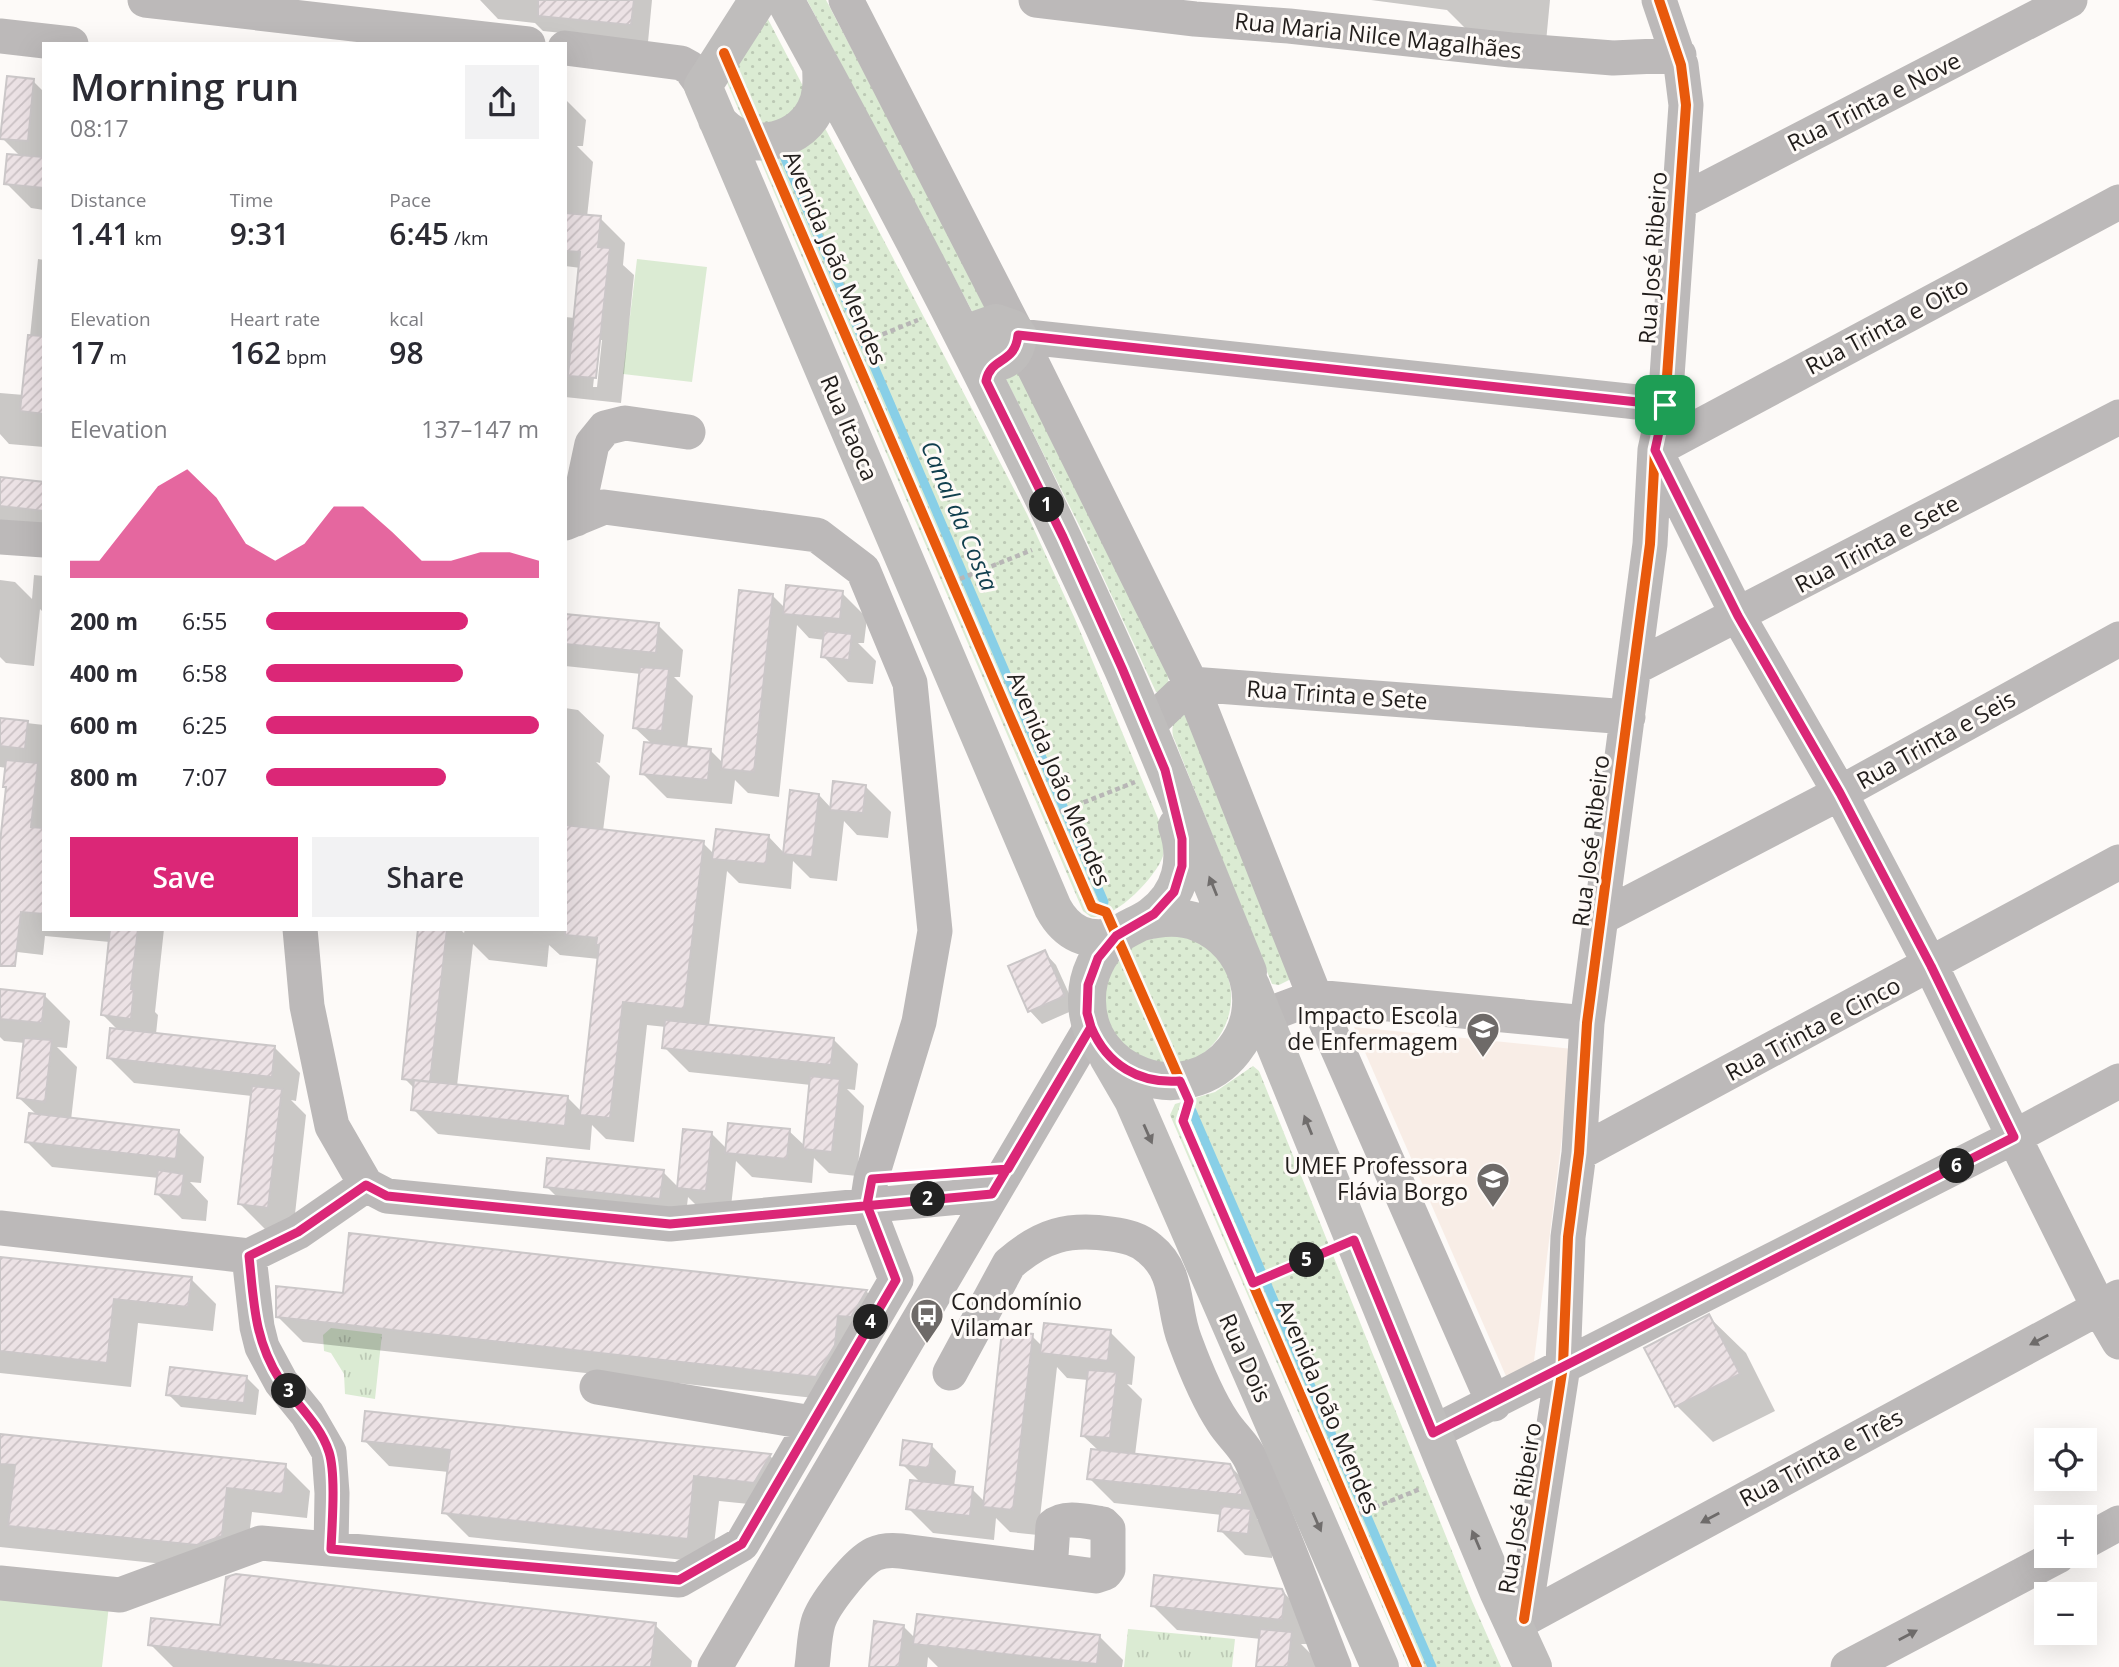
<!DOCTYPE html>
<html lang="en">
<head>
<meta charset="utf-8">
<style>
  :root { --surface:#fff; --page:#f2f2f3; --text:#2b2b33; --muted:#7c7c81; --accent:#db2777 }
  body { margin:0; font-family:"Open Sans",sans-serif; background:var(--page); color:var(--text); height:100vh; display:flex; flex-direction:column; font-size:26px; white-space:nowrap }
  * { box-sizing:border-box; margin:0 }
  p { font-size:23px; color:var(--muted) }
  .icon { flex:none; width:38px; height:38px; fill:none; stroke:currentColor; stroke-width:2; stroke-linecap:round; stroke-linejoin:round }
  .map { position:relative; flex:1; overflow:hidden }
  .details { position:absolute; left:42px; top:42px; width:525px; height:889px; display:flex; flex-direction:column; background:var(--surface); border-radius:0px; box-shadow:0 7px 28px #0002 }
  .details>* { flex:none }
  .buttons { position:absolute; left:2034px; top:1428px; display:grid; gap:14px }
  .buttons a { display:grid; place-items:center; width:63px; height:63px; border-radius:0px; background:var(--surface); box-shadow:0 7px 28px #0002; font-size:35px }
  .pin { position:absolute; display:grid; place-items:center; width:60px; height:60px; color:#fff; margin:-30px; border-radius:14px; box-shadow:0 4px 10px #0006 }
  .km { position:absolute; width:35px; height:35px; margin:-18px; border-radius:50%; background:#222; color:#fff; font-size:19px; line-height:35px; text-align:center }
  .round { display:grid; place-items:center; flex:none; width:74px; height:74px; border-radius:0px; background:var(--page) }
  .headline { display:flex; align-items:center; justify-content:space-between; height:119px; padding:0 28px }
  h1 { font-size:38px; font-weight:600; line-height:52px }
  .figures { display:grid; grid-template-columns:repeat(3,1fr); gap:10px; height:119px; padding:7px 28px }
  .figures div { display:grid; align-content:center }
  .figures b { font-size:30px; font-weight:600 }
  .figures small { font-size:19px; font-weight:400 }
  .figures p { font-size:19px }
  .chart { height:196px; padding:14px 28px }
  .chart p { display:flex; justify-content:space-between }
  .chart svg { width:100%; height:126px; margin-top:7px; fill:var(--accent); opacity:.7 }
  .action { display:flex; gap:14px; margin-top:auto; padding:14px 28px }
  .action a { flex:1; height:80px; border-radius:0px; background:var(--accent); color:#fff; font-size:28px; font-weight:600; line-height:80px; text-align:center }
  .action a+a { background:var(--page); color:var(--text) }
  ul { padding:0 28px; list-style:none; font-size:23px }
  li { display:grid; grid-template-columns:112px 84px 1fr; align-items:center; height:52px }
  li i { height:18px; border-radius:9px; background:var(--accent) }
  .map>svg:first-child { display:block }
  .built { fill:#f8ede6 }
  .grass { fill:#dbebd3 }
  .park { fill:url(#park-tufts) }
  .garden { fill:url(#garden-dots) }
  .shadow { fill:#0003; fill-rule:evenodd }
  .lines { fill:none; stroke-linecap:round; stroke-linejoin:round }
  .stream { stroke:#88cfe7; stroke-width:9 }
  .building { fill:url(#building-hatch); stroke:#cbc7c8; stroke-width:2 }
  .path { stroke:#b8b6b6; stroke-width:4.5; stroke-dasharray:5 3.5; stroke-linecap:butt }
  .minor { stroke:#bcb9b9; stroke-width:35 }
  .major { stroke:#bfbdbc; stroke-width:38 }
  .cycleway-casing { stroke:#fefaf7; stroke-width:15 }
  .cycleway { stroke:#e8590c; stroke-width:10 }
  .oneway { fill:#706d6c }
  .oneway2 { fill:#6e6b6a }
  .route-casing { stroke:#fff; stroke-width:14 }
  .route { stroke:#db2777; stroke-width:9 }
  .labels { text-anchor:middle; stroke-width:6; stroke-linejoin:round; paint-order:stroke }
  .street-label { font-size:23px; fill:#211d1b; stroke:#fefaf7 }
  .poi-label { font-size:23px; fill:#211d1b; stroke:#fefaf7; text-anchor:end }
  .water-label { font-size:24px; font-style:italic; fill:#113f4e; stroke:#fefaf7 }
</style>
</head>
<body>
<div class="map">
<svg width="2119" height="1667" viewBox="0 0 2119 1667">
  <defs>
    <pattern id="park-tufts" width="24" height="20" patternUnits="userSpaceOnUse" patternTransform="scale(1.75)"><rect width="24" height="20" fill="#dbebd3"/><path d="M3 7l-1-3M5 7V3M7 7l1-3M15 17l-1-3M17 17v-4M19 17l1-3" fill="none" stroke="#bcc9b5"/></pattern>
    <pattern id="garden-dots" width="8" height="8" patternUnits="userSpaceOnUse" patternTransform="scale(1.75)"><rect width="8" height="8" fill="#dbebd3"/><path d="M2 2h.1M6 6h.1" fill="none" stroke="#bcc9b5" stroke-width="1.8" stroke-linecap="round"/></pattern>
    <pattern id="building-hatch" width="6" height="6" patternUnits="userSpaceOnUse" patternTransform="scale(1.75)"><rect width="6" height="6" fill="#ece2e5"/><path d="M-1 1l2-2M0 6l6-6M5 7l2-2" fill="none" stroke="#cac1c4"/></pattern>
  </defs>
  <rect width="100%" height="100%" fill="#fdfaf8"/>
  <path class="built" d="M1354 1027 1573 1049 1533 1369 1509 1383Z"/>
  <path class="grass" d="M637 259 707 267 692 382 623 374Z
    M0 1591 109 1605 102 1667H0Z"/>
  <path class="park" d="M331 1328 382 1334 375 1399 345 1394 344 1374 331 1353 324 1351 323 1335Z
    M1128 1629 1235 1639 1232 1667H1124Z"/>
  <path class="garden" d="M807 0H826L988 309 975 314 972 311Z
    M759 2 1027 514 1075 619 1162 828C1163 837 1165 847 1163 856 1156 877 1115 920 1091 917L1083 911 725 78Z
    M1016 363 1169 673 1168 683 1163 693 1156 692 1081 529 1006 379Z
    M1185 714 1291 979 1279 985 1272 984 1173 736C1171 725 1174 718 1185 714Z
    M1168 935C1174 936 1182 936 1189 938 1240 955 1244 1020 1205 1052 1198 1058 1185 1064 1176 1064 1162 1064 1146 1059 1133 1057L1104 1022 1105 977 1134 943Z
    M1253 1066 1259 1071 1472 1601 1501 1667H1408L1170 1115 1175 1104 1215 1092Z"/>
  <path class="shadow" d="M480 0H652L648 42 543 31 535 23 498 19Z
    M1371 0H1550L1546 42 1473 36 1447 10Z
    M33 81 44 92V210L31 208 6 183 21 157 2 138Z
    M565 99 586 120 583 146H577L593 162 587 217 600 218 625 243 623 265 634 275 621 403 565 397V317L575 318 581 268 565 266ZM598 340H602L597 387H593Z
    M38 259 44 260V447L9 444 0 434V393L24 395Z
    M0 479 44 484V533L0 528Z
    M34 575 44 576V613L40 609 34 666 6 663 0 657V580L15 582 32 599Z
    M842 593 867 618 864 643H858L876 661 873 684 848 682 823 656 825 640 809 638 797 625 779 797 748 793 735 780 732 804 667 798 642 773 652 744 635 728 641 674 565 666V615L658 625 683 650 680 677H674L693 696 687 748 710 750 723 763 772 595 785 608Z
    M565 708 578 710 604 735 600 763 596 762 610 776 603 831 703 843 715 855 768 836 785 854 819 795 832 809 866 787 891 812 888 838 857 835 844 821 837 881 810 878 793 861 791 889 739 883 727 871 709 1026 833 1039 858 1064 855 1090 847 1089 864 1106 857 1176 829 1173 814 1158 812 1183 752 1177 736 1161 730 1216 704 1213 688 1197 685 1223 571 1211 546 1186 663 1172 679 1188 712 1134 727 1149 789 1131 805 1146 811 1085 689 1072 664 1047 666 1027 647 1025 634 1142 606 1139 592 1125 590 1150 438 1134 413 1109 415 1089 404 1078 420 929H460L464 933 465 929H565ZM473 944 489 960 547 967 549 945 560 955 599 959 582 1112 568 1098 457 1086Z
    M0 720 44 725V929H164L155 1012 158 1015 156 1034 274 1047 300 1073 296 1101 291 1100 306 1115 293 1232 265 1229 240 1204 252 1096 134 1083 109 1058 118 1030 103 1015 110 942 45 936 43 955 17 952 5 940 0 963V860L8 789 5 786 7 768 0 767Z
    M1044 952 1056 965 1076 1009 1042 1024 1030 1011 1010 967Z
    M0 991 45 996 70 1021 67 1048 57 1047 77 1067 71 1120 179 1132 204 1157 201 1183 190 1182 208 1201 206 1221 182 1219 157 1194 159 1178 52 1167 27 1142 38 1116 19 1098 25 1043 4 1041 0 1037Z
    M351 1235 866 1291 891 1316 841 1401 303 1342 278 1317 344 1295Z
    M0 1259 191 1279 216 1304 213 1331 138 1323 131 1387 0 1373Z
    M1709 1317 1746 1353 1775 1411 1713 1442 1677 1406Z
    M1110 1332 1135 1357 1132 1385 1127 1384 1142 1399 1135 1455 1229 1465 1255 1491 1266 1520 1257 1519 1275 1536 1272 1558 1245 1555 1220 1530 1222 1515 1114 1503 1089 1478 1099 1451 1082 1435 1088 1380 1067 1378 1057 1367 1038 1535 1010 1532 996 1518 994 1540 933 1533 908 1508 921 1483 902 1464 931 1445 956 1471 954 1487 972 1489 985 1502 1032 1336 1043 1347Z
    M246 1377 259 1390 256 1415 181 1407 168 1394Z
    M367 1413 770 1456 795 1481 780 1507 719 1501 712 1563 469 1537 444 1512 449 1472 389 1466 364 1440Z
    M0 1436 285 1466 310 1491 307 1518 252 1512 246 1561 222 1570 0 1547Z
    M1281 1590 1307 1616V1644H1301L1316 1659 1315 1667H1258L1261 1639 1177 1630 1152 1605Z
    M655 1625 692 1661 691 1667H173L150 1644 221 1627Z
    M903 1626 916 1639 1099 1636 1123 1660 1122 1667H938L928 1657 927 1667H871Z"/>
  <g class="lines">
    <path class="stream" d="M780 147 1104 902
      M1192 1111 1432 1667"/>
  </g>
  <path class="building" d="M538 0H634L631 25 538 16Z
    M7 76 34 79 28 141 0 139Z
    M7 154 44 157V188L4 184Z
    M565 213 601 216 598 247 610 248 596 378 568 376 580 252 565 251Z
    M28 335 44 336V414L20 411Z
    M0 477 44 482V511L0 506Z
    M786 585 843 591 840 619 783 614Z
    M739 590 773 594 754 772 721 769Z
    M565 614 659 623 656 653 565 644Z
    M824 631 852 634 849 660 821 657Z
    M640 667 669 669 662 731 633 728Z
    M0 718 28 721 25 749 0 746Z
    M644 742 711 749 708 780 640 774Z
    M6 760 38 763 31 827 44 828V914L21 912 15 966H0V843L6 787H3Z
    M833 781 866 785 863 813 830 810Z
    M790 790 819 794 812 857 783 854Z
    M565 825 704 841 684 1009 623 1002 610 1118 580 1115 599 945H596L597 938 565 935Z
    M716 829 769 835 766 864 712 859Z
    M110 929H138L131 989H134L131 1019 101 1015Z
    M418 929H447L430 1082 402 1079Z
    M1045 950 1065 996 1028 1012 1008 966Z
    M0 989 45 994 42 1023 0 1019Z
    M665 1020 834 1038 831 1065 662 1048Z
    M110 1028 275 1046 272 1077 107 1058Z
    M24 1038 52 1040 45 1102 17 1098Z
    M810 1076 840 1079 832 1152 803 1149Z
    M414 1080 568 1096 565 1126 411 1110Z
    M252 1086 282 1089 268 1208 238 1204Z
    M29 1113 179 1130 176 1159 25 1142Z
    M728 1123 790 1129 787 1159 725 1153Z
    M683 1129 712 1132 706 1191 677 1188Z
    M547 1158 664 1170 660 1199 544 1187Z
    M158 1170 184 1174 181 1197 155 1194Z
    M349 1233 589 1260 867 1290 851 1317 838 1316 835 1345 816 1377 276 1317V1286L343 1293Z
    M0 1257 192 1277 188 1307 114 1299 107 1363 0 1351Z
    M1709 1314 1740 1374 1675 1407 1644 1348Z
    M1044 1323 1111 1330 1108 1361 1040 1353Z
    M1002 1331 1033 1334 1013 1510 983 1507Z
    M170 1367 247 1376 244 1403 166 1395Z
    M1088 1370 1117 1372 1110 1438 1081 1436Z
    M365 1411 771 1454 754 1483 694 1476 688 1539 442 1513 450 1450 362 1441Z
    M0 1434 286 1464 283 1494 227 1488 222 1536 197 1545 8 1526 15 1465 0 1464Z
    M903 1440 932 1444 929 1468 900 1465Z
    M1091 1449 1230 1464 1242 1490V1495L1087 1479Z
    M910 1480 973 1487 970 1516 906 1509Z
    M1221 1506 1251 1509 1248 1534 1218 1531Z
    M236 1574 656 1623 651 1667H338L148 1645 151 1618 220 1625 226 1577Z
    M1154 1575 1282 1589 1285 1596 1282 1620 1151 1606Z
    M917 1614 1100 1635 1097 1664 913 1644Z
    M874 1621 904 1625 899 1667H869Z
    M1260 1629 1292 1632 1288 1667H1256Z"/>
  <g class="lines">
    <path class="path" d="M851 347 918 320
      M952 582 1032 550
      M1052 815 1135 782
      M1253 1283 1325 1252
      M1351 1517 1420 1489"/>
    <path class="minor" d="M145 0 528 44
      M846 0 1016 331 1191 684 1315 997 1494 1404
      M1036 0 1195 19 1289 26 1511 50 1613 58 1679 55
      M0 36 71 44
      M565 48 681 63 690 68 703 86
      M2119 202 1655 450 1738 616 1840 793 1931 966 2014 1137 2099 1308 2119 1342
      M1678 203 2070 0
      M1018 336 1665 405
      M576 519 592 444 605 428 625 423 688 432
      M0 537 44 540
      M1634 668 2119 417
      M1147 726 1191 684 1628 717
      M1602 917 1840 793 2119 639
      M300 929 307 1006 332 1126 366 1185 387 1196 670 1224 992 1194
      M1264 1016 1315 997 1587 1023
      M1579 1153 2119 862
      M0 1228 249 1256 298 1232 366 1185
      M249 1256 257 1327 262 1347 281 1382 307 1414 329 1452 332 1493 331 1549
      M950 1373 1009 1264C1042 1235 1068 1228 1111 1234 1126 1236 1139 1239 1150 1249 1180 1273 1172 1309 1185 1341 1195 1368 1207 1398 1223 1422 1232 1436 1244 1445 1251 1460 1282 1528 1307 1598 1334 1667
      M597 1387 812 1423
      M1432 1433 2014 1137 2119 1081
      M2084 1542 2119 1523
      M0 1583 120 1595 261 1543 679 1580 742 1544 896 1280 867 1205 871 1179 919 1022 935 931 910 683 863 570 817 535 604 507 565 523
      M1524 1619 1563 1366 1568 1237 1579 1153 1587 1023 1650 544 1655 450 1665 405 1686 105 1681 65 1659 0
      M1513 1625 2119 1297
      M715 1667 1091 1027
      M812 1667C814 1653 814 1637 818 1623 823 1605 857 1562 874 1554 883 1550 892 1550 901 1551L1096 1576 1105 1573 1108 1569V1529L1103 1524C1088 1522 1065 1515 1053 1526L1050 1570
      M1848 1667 2058 1556"/>
    <path class="major" d="M758 0 703 86 1053 908C1067 934 1088 943 1116 936
      M785 0C905 218 1020 439 1122 667 1166 767 1206 870 1248 972
      M717 120C742 153 796 147 815 110 822 96 822 82 821 67
      M996 323 1013 329 1018 336C1016 361 993 371 973 354L974 337 979 329Z
      M1142 922C1161 917 1180 915 1199 923 1249 943 1268 1007 1234 1050 1187 1111 1085 1076 1087 998 1087 975 1098 953 1115 937 1126 928 1140 924 1151 916 1181 895 1189 859 1177 826
      M1251 986 1450 1476 1498 1591 1533 1667
      M1108 1057 1133 1100 1380 1667"/>
    <defs>
      <path id="cycleway" d="M724 53 1092 907 1106 912 1189 1101 1183 1121 1417 1667
        M1524 1619 1563 1366 1568 1237 1579 1153 1587 1023 1650 544 1655 450 1665 405 1686 105 1681 65 1659 0"/>
    </defs>
    <use href="#cycleway" class="cycleway-casing"/>
    <use href="#cycleway" class="cycleway"/>
  </g>
  <defs><path id="oneway-solid" d="M-6-.8H1V-3.2L6.5 0L1 3.2V.8H-6Z" transform="scale(1.75)"/></defs>
  <g class="oneway">
    <use href="#oneway-solid" transform="translate(1213 886) rotate(-112)"/>
    <use href="#oneway-solid" transform="translate(1308 1125) rotate(-112)"/>
    <use href="#oneway-solid" transform="translate(1148 1134) rotate(66)"/>
    <use href="#oneway-solid" transform="translate(1317 1522) rotate(66)"/>
    <use href="#oneway-solid" transform="translate(1476 1540) rotate(-113)"/>
  </g>
  <g class="oneway2">
    <use href="#oneway-solid" transform="translate(2039 1340) rotate(152)"/>
    <use href="#oneway-solid" transform="translate(1710 1518) rotate(152)"/>
    <use href="#oneway-solid" transform="translate(1908 1635) rotate(-28)"/>
  </g>
  <g class="lines">
    <defs>
      <path id="route" d="M1665 405 1018 335C1015 365 991 356 986 381L1063 537 1122 668 1165 770 1182 839V866L1174 892 1154 914 1116 936 1098 958 1088 985 1087 1013 1091 1027 992 1194 670 1224 387 1196 366 1185 298 1232 249 1256C254 1303 254 1339 280 1380 296 1404 320 1424 329 1452 336 1474 332 1525 331 1549L679 1580 742 1544 896 1280 867 1205 872 1179 1008 1169 1091 1027C1107 1065 1139 1084 1180 1081L1189 1101 1183 1121 1253 1283 1354 1240 1433 1433 2014 1137 1931 966 1840 793 1738 616 1655 450 1665 405"/>
    </defs>
    <use href="#route" class="route-casing"/>
    <use href="#route" class="route"/>
  </g>
  <defs>
    <symbol id="university-pin" viewBox="-11 -11 22 30"><path d="M0 17L-7.5 6A9.5 9.5 0 1 1 7.5 6Z" fill="#6e6a68" stroke="#fefaf7"/><path d="M0-5L7-2L0 1L-7-2ZM-4 1L0 2.5L4 1V4Q0 6-4 4Z" fill="#fff"/></symbol>
    <symbol id="school-pin" viewBox="-11 -11 22 30"><path d="M0 17L-7.5 6A9.5 9.5 0 1 1 7.5 6Z" fill="#6e6a68" stroke="#fefaf7"/><path d="M0-5L7-2L0 1L-7-2ZM-4 1L0 2.5L4 1V4Q0 6-4 4Z" fill="#fff"/></symbol>
    <symbol id="bus-pin" viewBox="-11 -11 22 30"><path d="M0 17L-7.5 6A9.5 9.5 0 1 1 7.5 6Z" fill="#6e6a68" stroke="#fefaf7"/><path d="M-5-6H5V4H4V6H2V4H-2V6H-4V4H-5ZM-3.5-4V0h7V-4ZM-3.5 1.2v1.5H-2V1.2ZM2 1.2v1.5H3.5V1.2Z" fill="#fff"/></symbol>
  </defs>
  <g fill-rule="evenodd">
    <use href="#university-pin" x="1464" y="1010" width="38" height="52"/>
    <use href="#school-pin" x="1474" y="1160" width="38" height="52"/>
    <use href="#bus-pin" x="908" y="1296" width="38" height="52"/>
  </g>
  <g class="labels">
    <g class="street-label">
      <text transform="translate(1378 36) rotate(6)" y="8">Rua Maria Nilce Magalhães</text>
      <text transform="translate(1874 102) rotate(-27)" y="8">Rua Trinta e Nove</text>
      <text transform="translate(835 258) rotate(67)" y="8">Avenida João Mendes</text>
      <text transform="translate(1653 258) rotate(-86)" y="8">Rua José Ribeiro</text>
      <text transform="translate(1887 326) rotate(-28)" y="8">Rua Trinta e Oito</text>
      <text transform="translate(849 428) rotate(67)" y="8">Rua Itaoca</text>
      <text transform="translate(1877 544) rotate(-28)" y="8">Rua Trinta e Sete</text>
      <text transform="translate(1337 695) rotate(4)" y="8">Rua Trinta e Sete</text>
      <text transform="translate(1936 740) rotate(-29)" y="8">Rua Trinta e Seis</text>
      <text transform="translate(1059 779) rotate(67)" y="8">Avenida João Mendes</text>
      <text transform="translate(1591 841) rotate(-83)" y="8">Rua José Ribeiro</text>
      <text transform="translate(1813 1029) rotate(-28)" y="8">Rua Trinta e Cinco</text>
      <text transform="translate(1245 1358) rotate(66)" y="8">Rua Dois</text>
      <text transform="translate(1328 1407) rotate(67)" y="8">Avenida João Mendes</text>
      <text transform="translate(1821 1458) rotate(-28)" y="8">Rua Trinta e Três</text>
      <text transform="translate(1520 1508) rotate(-81)" y="8">Rua José Ribeiro</text>
    </g>
    <g class="poi-label">
      <text x="1458" y="1024">Impacto Escola<tspan x="1458" dy="26">de Enfermagem</tspan></text>
      <text x="1468" y="1174">UMEF Professora<tspan x="1468" dy="26">Flávia Borgo</tspan></text>
      <text x="951" y="1310" text-anchor="start">Condomínio<tspan x="951" dy="26">Vilamar</tspan></text>
    </g>
    <g class="water-label">
      <text transform="translate(959 516) rotate(67)" y="8">Canal da Costa</text>
    </g>
  </g>
</svg>
<div class="buttons">
<a><svg class="icon" aria-label="locate" viewBox="0 0 24 24"><circle cx="12" cy="12" r="6"/><path d="M12 2v4M12 18v4M2 12h4M18 12h4"/></svg></a>
<a>+</a>
<a>−</a>
</div>
<div class="pin" style="left:1665px;top:405px;background:#1e9e55"><svg class="icon" aria-label="arrive" viewBox="0 0 24 24"><path d="M6 21V4h12l-3 4 3 4H6"/></svg></div>
<b class="km" style="left:1047px;top:505px">1</b>
<b class="km" style="left:928px;top:1199px">2</b>
<b class="km" style="left:289px;top:1391px">3</b>
<b class="km" style="left:871px;top:1322px">4</b>
<b class="km" style="left:1307px;top:1260px">5</b>
<b class="km" style="left:1957px;top:1166px">6</b>
<section class="details">
<div class="headline"><div><h1>Morning run</h1><p>08:17</p></div><a class="round"><svg class="icon" aria-label="share" viewBox="0 0 24 24"><path d="M12 15V3M7 8l5-5 5 5M5 13v7h14v-7"/></svg></a></div>
<div class="figures">
<div><p>Distance</p><b>1.41<small> km</small></b></div>
<div><p>Time</p><b>9:31</b></div>
<div><p>Pace</p><b>6:45<small> /km</small></b></div>
</div>
<div class="figures">
<div><p>Elevation</p><b>17<small> m</small></b></div>
<div><p>Heart rate</p><b>162<small> bpm</small></b></div>
<div><p>kcal</p><b>98</b></div>
</div>
<div class="chart"><p><span>Elevation</span>137–147 m</p>
<svg viewBox="0 0 160 44" preserveAspectRatio="none"><path d="M0 44V38L10 38L20 25L30 12L40 6L50 16L60 32L70 38L80 32L90 19L100 19L110 28L120 38L130 38L140 35L150 35L160 38V44z"/></svg>
</div>
<ul>
<li><b>200 m</b>6:55<i style="width:74%"></i></li>
<li><b>400 m</b>6:58<i style="width:72%"></i></li>
<li><b>600 m</b>6:25<i style="width:100%"></i></li>
<li><b>800 m</b>7:07<i style="width:66%"></i></li>
</ul>
<div class="action"><a>Save</a><a>Share</a></div>
</section>
</div>
</body>
</html>
